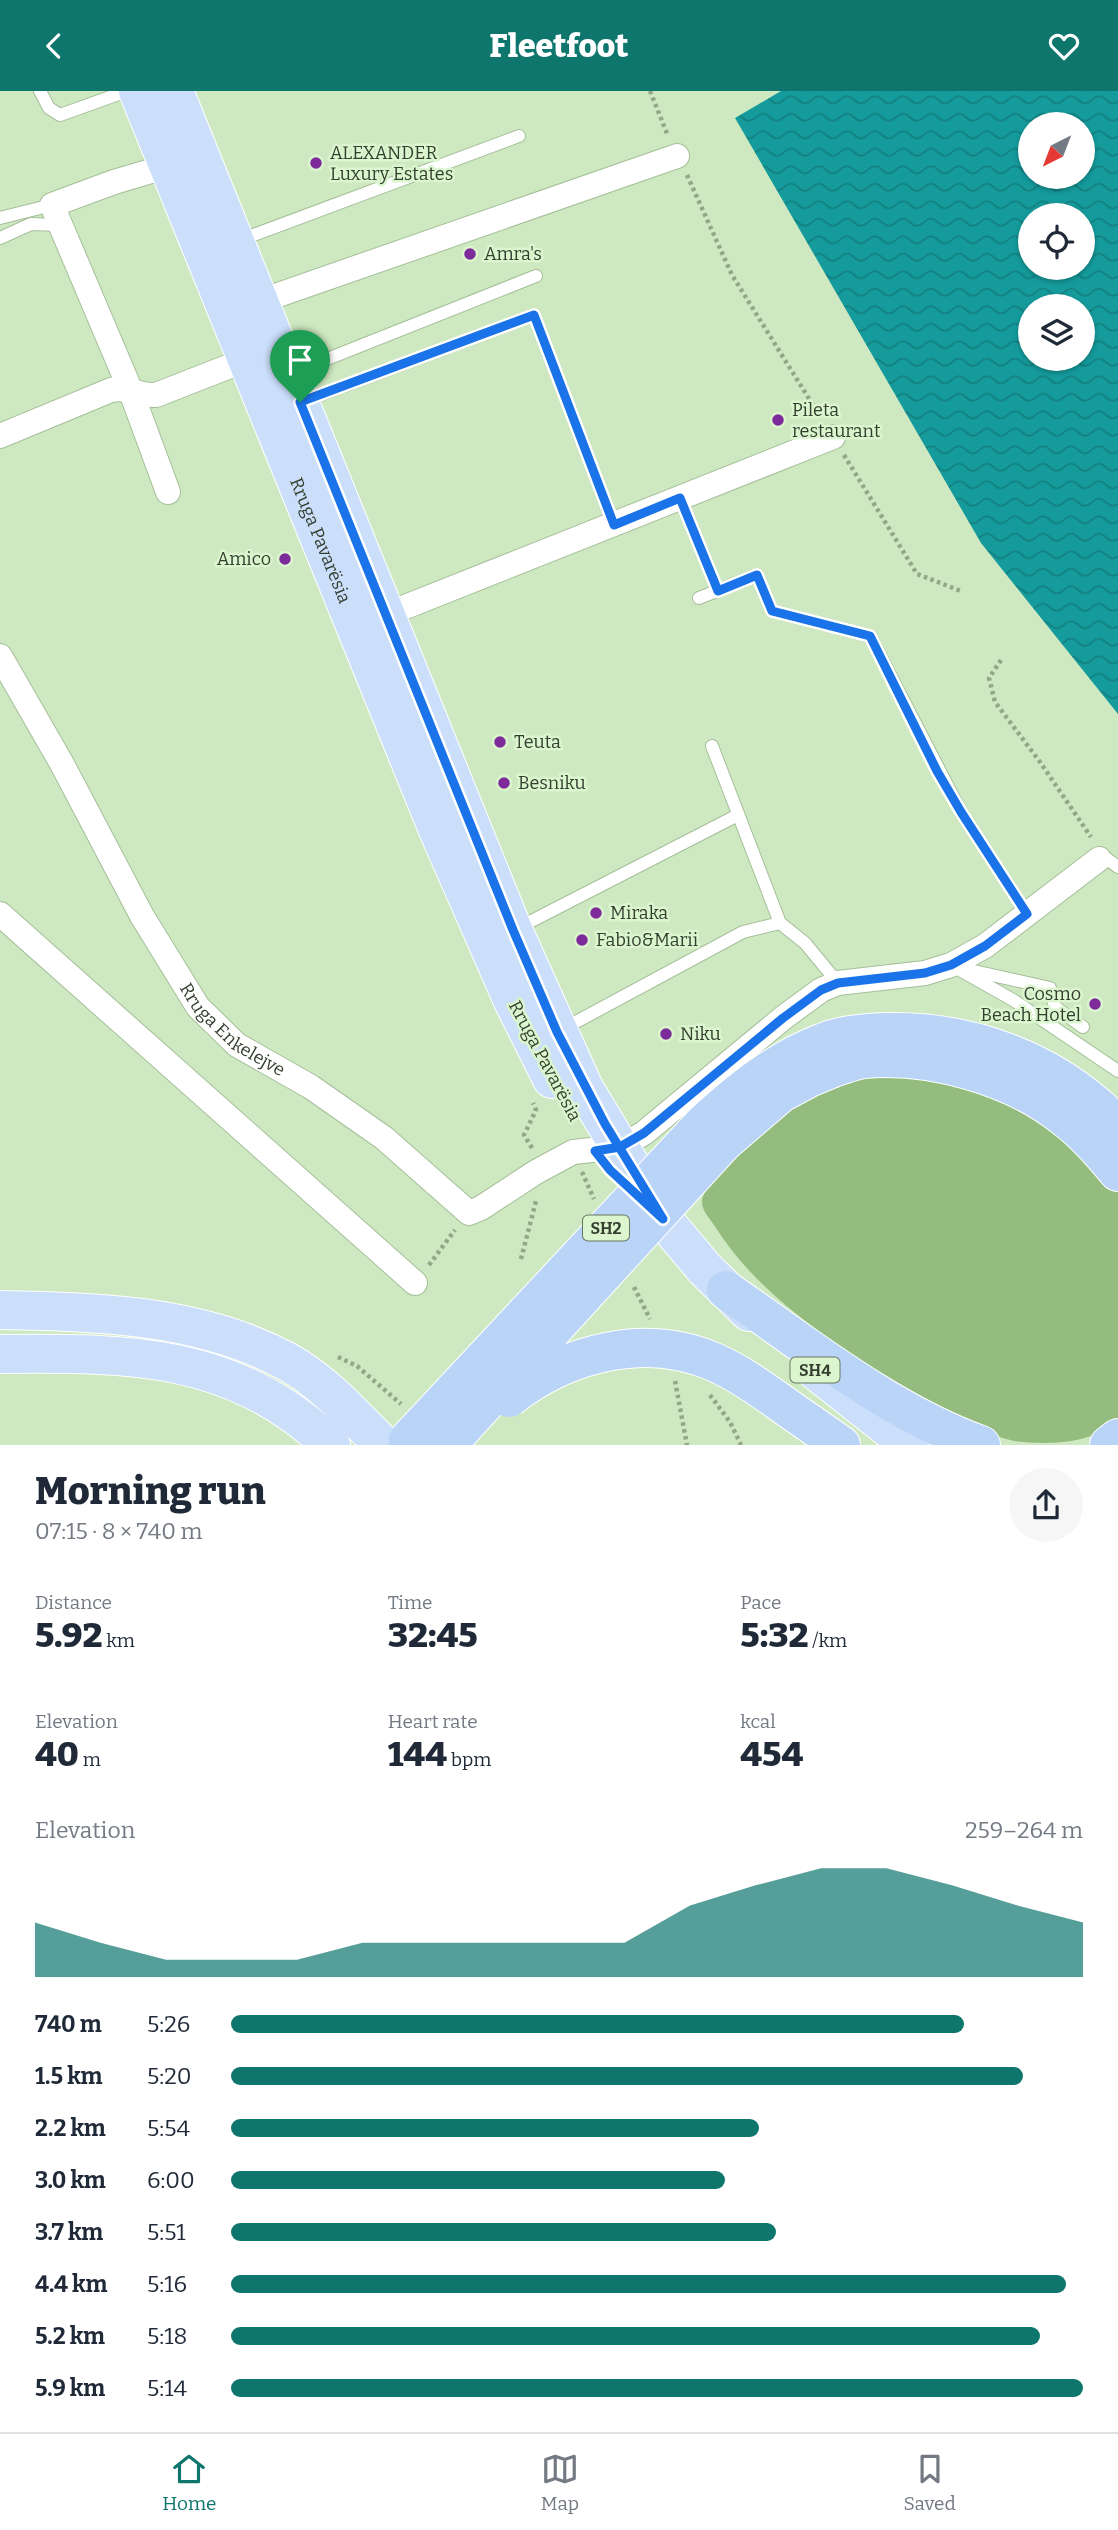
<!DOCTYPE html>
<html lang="en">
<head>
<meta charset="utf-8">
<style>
  :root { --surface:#fff; --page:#f6f6f7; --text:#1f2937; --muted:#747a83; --line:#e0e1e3; --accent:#0f766e }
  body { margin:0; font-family:Bitter,serif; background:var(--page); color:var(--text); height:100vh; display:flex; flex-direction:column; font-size:26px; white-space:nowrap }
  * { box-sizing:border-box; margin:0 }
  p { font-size:23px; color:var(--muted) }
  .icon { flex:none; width:38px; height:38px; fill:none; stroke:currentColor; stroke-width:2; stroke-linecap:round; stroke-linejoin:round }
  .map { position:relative; height:1354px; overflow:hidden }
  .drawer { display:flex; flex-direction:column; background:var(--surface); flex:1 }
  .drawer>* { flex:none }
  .needle { width:46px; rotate:222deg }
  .controls { position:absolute; left:1018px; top:21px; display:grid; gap:14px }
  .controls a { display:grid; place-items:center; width:77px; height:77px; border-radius:50%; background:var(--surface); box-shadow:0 2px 5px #0004; font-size:35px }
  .pin { position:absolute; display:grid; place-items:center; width:60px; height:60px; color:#fff; margin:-72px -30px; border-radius:50% 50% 50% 0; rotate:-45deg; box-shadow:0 0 7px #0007 }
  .pin .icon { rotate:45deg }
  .round { display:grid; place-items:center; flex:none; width:74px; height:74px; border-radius:37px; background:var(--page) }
  .head { display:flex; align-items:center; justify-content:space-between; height:119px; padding:0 35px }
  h1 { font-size:38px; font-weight:800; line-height:52px }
  .metrics { display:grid; grid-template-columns:repeat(3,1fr); gap:10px; height:119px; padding:7px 35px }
  .metrics div { display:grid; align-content:center }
  .metrics b { font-size:35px; font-weight:800 }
  .metrics small { font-size:19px; font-weight:400 }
  .metrics p { font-size:19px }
  .chart { height:196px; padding:14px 35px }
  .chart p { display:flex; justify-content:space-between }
  .chart svg { width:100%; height:126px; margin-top:7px; fill:var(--accent); opacity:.7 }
  ul { padding:0 35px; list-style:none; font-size:23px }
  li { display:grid; grid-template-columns:112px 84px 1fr; align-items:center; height:52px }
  li i { height:18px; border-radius:9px; background:var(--accent) }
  header { display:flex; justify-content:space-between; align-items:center; height:91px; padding:0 35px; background:var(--accent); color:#fff; font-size:32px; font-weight:800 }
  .menu { display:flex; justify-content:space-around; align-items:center; height:98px; border-top:2px solid var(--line); background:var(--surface); font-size:19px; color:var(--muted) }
  .menu a { display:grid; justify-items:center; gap:4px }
  .menu .current { color:var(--accent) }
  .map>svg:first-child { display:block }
  .grass { fill:#93bc7e }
  .water { fill:url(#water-waves); fill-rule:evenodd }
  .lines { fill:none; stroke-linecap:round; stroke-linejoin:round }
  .service-casing { stroke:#a5bf99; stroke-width:14 }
  .minor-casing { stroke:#a5bf99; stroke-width:26 }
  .primary-casing { stroke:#fff; stroke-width:40 }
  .trunk-casing { stroke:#fff; stroke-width:40 }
  .path { stroke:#92a788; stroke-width:4.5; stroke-dasharray:3.5 3.5; stroke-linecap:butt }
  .service { stroke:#fff; stroke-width:12 }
  .minor { stroke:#fff; stroke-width:24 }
  .primary { stroke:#cbdffa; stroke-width:38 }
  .trunk { stroke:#bad4f8; stroke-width:38 }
  .trunk-bridge-casing { stroke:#fff; stroke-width:40; stroke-linecap:butt }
  .trunk-bridge { stroke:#bad4f8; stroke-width:38 }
  .route-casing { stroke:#fff; stroke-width:14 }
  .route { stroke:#1a73e8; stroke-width:9 }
  .poi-dot { fill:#7d2b9b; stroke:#dbf6ce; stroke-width:2.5 }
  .labels { text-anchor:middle; stroke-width:5; stroke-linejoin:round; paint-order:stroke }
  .shield { fill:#dbf6ce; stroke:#67765f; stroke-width:2 }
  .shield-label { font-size:16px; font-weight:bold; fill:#353f30 }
  .poi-label { font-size:18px; fill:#353f30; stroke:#dbf6ce; text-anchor:start }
  .street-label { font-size:18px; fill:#353f30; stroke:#dbf6ce }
</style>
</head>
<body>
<header><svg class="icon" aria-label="back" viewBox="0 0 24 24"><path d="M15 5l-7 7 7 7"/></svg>Fleetfoot<svg class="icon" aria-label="heart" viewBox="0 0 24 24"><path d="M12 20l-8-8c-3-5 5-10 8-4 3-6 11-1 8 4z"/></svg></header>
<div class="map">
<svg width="1118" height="1354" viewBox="0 0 1118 1354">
  <defs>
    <pattern id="water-waves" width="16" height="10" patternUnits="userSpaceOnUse" patternTransform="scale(1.75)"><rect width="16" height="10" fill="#159b9c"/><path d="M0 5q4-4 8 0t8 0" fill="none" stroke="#148080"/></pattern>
  </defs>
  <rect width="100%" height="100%" fill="#cee9c1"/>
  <path class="grass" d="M858 983 943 987 1031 1021 1098 1075 1118 1101V1328C1093 1354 1048 1354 1014 1350 984 1343 953 1329 926 1315 906 1305 887 1289 869 1276 810 1235 752 1195 714 1134 709 1127 702 1119 702 1111 701 1092 765 1034 782 1022 803 1006 834 995 858 983Z"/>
  <path class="water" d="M781 0H1118V623L981 452 735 27ZM1031 33H1083V86H1031ZM1031 124H1083V177H1031ZM1031 215H1083V268H1031Z"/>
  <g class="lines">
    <defs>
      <path id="service" d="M40 0 49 17 60 24 127 0
        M0 127 52 114
        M0 147 31 133 59 134
        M240 149 519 45
        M292 282 536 185
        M304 310 534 224 614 434
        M680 407 718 500
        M699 507 757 484 772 520 870 545 961 721 1027 823
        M712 655 780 832
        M1103 765 1118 776
        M516 838 738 724
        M951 874 1013 909 1118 980
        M965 878 1050 897 1055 916 1083 936
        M561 939 743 841 780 832 805 852 838 892"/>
      <g id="minor">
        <path d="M258 211 677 65"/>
        <path d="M0 345 111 299C128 295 139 305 156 304L248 268"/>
        <path d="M168 401 130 298 52 114 114 91 168 75"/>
        <path d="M385 524 833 346"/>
        <path id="s1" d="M0 565 62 673 142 825 198 916 237 954 311 996 384 1047 469 1122 481 1117 536 1081 573 1061 620 1056 644 1042 783 927 821 899 838 892 925 882 951 874 985 855 1099 768"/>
        <path d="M0 823 415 1192"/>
      </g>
      <g id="primary">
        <path id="s2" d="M138 0 438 739 513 910 552 988"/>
        <path d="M174 0 513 839 584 997 663 1128 705 1178 749 1221"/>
        <path d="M0 1219C98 1221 198 1223 286 1270 324 1291 353 1324 383 1354"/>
        <path d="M0 1263C128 1262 231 1260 331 1354"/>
        <path d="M815 1279 910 1354"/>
      </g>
      <path id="trunk" d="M829 949C847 943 868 942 887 941 974 939 1058 972 1118 1035
        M833 977C843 974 854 969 864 968 930 962 1013 985 1065 1027 1085 1042 1102 1062 1118 1081
        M726 1199C804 1253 891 1322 981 1354
        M808 1331 841 1354
        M1109 1354 1118 1347"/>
    </defs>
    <use href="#service" class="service-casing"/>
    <use href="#minor" class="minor-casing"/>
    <use href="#primary" class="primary-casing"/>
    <use href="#trunk" class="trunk-casing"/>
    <path class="path" d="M650 0 668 45
      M687 84 732 184 821 327
      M844 364 917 483 961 500
      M1001 569 989 587 995 611 1040 671 1091 746
      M532 1057 524 1044 536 1019 533 1012
      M582 1081 594 1108
      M521 1168 536 1110
      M429 1174 455 1139
      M634 1196 650 1228
      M338 1266 357 1275 401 1313
      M675 1290 687 1354
      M710 1304 730 1331 741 1354"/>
    <use href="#service" class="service"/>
    <use href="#minor" class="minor"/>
    <use href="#primary" class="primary"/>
    <use href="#trunk" class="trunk"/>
    <defs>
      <path id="trunk-bridge" d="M509 1307C566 1262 645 1241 714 1271 748 1286 778 1311 808 1331
        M408 1349 704 1032C741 998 777 969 824 951
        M447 1354 724 1051 781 1002 809 987 833 977"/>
    </defs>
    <use href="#trunk-bridge" class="trunk-bridge-casing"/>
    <use href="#trunk-bridge" class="trunk-bridge"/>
  </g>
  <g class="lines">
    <defs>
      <path id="route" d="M300 311 513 839 557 941 605 1033 663 1128 610 1079 595 1060 620 1056 644 1042 783 927 821 899 838 892 925 882 951 874 985 855 1027 823 961 721 937 680 870 545 772 520 757 484 718 500 680 407 614 434 534 224 300 311"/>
    </defs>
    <use href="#route" class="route-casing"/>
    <use href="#route" class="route"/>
  </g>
  <g class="poi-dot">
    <circle cx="316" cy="72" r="7"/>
    <circle cx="470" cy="163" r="7"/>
    <circle cx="778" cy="329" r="7"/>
    <circle cx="285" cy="468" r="7"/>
    <circle cx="500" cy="651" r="7"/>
    <circle cx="504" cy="692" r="7"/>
    <circle cx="596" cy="822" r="7"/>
    <circle cx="582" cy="849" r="7"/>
    <circle cx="1095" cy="913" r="7"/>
    <circle cx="666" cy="943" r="7"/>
  </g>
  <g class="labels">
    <g class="shield">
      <rect x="583" y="1124.5" width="46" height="25" rx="5"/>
      <rect x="790.5" y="1266.5" width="49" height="25" rx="5"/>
    </g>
    <g class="shield-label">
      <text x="606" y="1143">SH2</text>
      <text x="815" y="1285">SH4</text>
    </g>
    <g class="poi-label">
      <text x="330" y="68">ALEXANDER<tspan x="330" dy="21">Luxury Estates</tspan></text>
      <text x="484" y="169">Amra's</text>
      <text x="792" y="325">Pileta<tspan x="792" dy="21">restaurant</tspan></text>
      <text x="271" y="474" text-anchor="end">Amico</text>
      <text x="514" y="657">Teuta</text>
      <text x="518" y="698">Besniku</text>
      <text x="610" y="828">Miraka</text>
      <text x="596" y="855">Fabio&amp;Marii</text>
      <text x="1081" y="909" text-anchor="end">Cosmo<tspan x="1081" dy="21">Beach Hotel</tspan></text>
      <text x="680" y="949">Niku</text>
    </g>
    <g class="street-label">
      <text dy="6" stroke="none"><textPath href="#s2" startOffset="485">Rruga Pavarësia</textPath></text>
      <text dy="6" stroke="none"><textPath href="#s1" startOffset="444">Rruga Enkelejve</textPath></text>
      <text transform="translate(545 970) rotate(62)" y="6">Rruga Pavarësia</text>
    </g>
  </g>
</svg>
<div class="controls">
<a><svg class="needle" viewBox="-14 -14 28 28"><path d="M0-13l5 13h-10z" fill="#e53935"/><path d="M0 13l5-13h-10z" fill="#747a83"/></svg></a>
<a><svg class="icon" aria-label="locate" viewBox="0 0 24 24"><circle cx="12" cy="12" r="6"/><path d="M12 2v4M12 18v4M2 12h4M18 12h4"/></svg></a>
<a><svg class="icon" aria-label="layers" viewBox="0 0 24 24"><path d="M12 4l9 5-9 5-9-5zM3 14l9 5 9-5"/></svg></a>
</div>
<div class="pin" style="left:300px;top:311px;background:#1e9e55"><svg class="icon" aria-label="arrive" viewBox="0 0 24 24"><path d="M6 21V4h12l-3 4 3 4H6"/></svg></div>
</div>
<section class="drawer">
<div class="head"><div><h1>Morning run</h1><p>07:15 · 8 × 740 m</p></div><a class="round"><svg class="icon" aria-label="share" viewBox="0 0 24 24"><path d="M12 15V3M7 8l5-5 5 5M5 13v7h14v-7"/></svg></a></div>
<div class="metrics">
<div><p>Distance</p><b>5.92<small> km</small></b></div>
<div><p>Time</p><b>32:45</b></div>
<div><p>Pace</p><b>5:32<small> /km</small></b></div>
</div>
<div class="metrics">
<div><p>Elevation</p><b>40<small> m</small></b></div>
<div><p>Heart rate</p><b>144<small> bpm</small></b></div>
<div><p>kcal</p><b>454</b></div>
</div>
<div class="chart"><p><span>Elevation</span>259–264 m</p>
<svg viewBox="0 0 160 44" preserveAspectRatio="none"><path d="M0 44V25L10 32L20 38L30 38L40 38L50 32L60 32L70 32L80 32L90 32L100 19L110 12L120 6L130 6L140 12L150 19L160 25V44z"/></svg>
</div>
<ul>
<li><b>740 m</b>5:26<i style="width:86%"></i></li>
<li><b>1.5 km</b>5:20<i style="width:93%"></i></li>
<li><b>2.2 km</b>5:54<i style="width:62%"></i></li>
<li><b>3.0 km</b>6:00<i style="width:58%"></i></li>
<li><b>3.7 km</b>5:51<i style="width:64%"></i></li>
<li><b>4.4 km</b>5:16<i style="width:98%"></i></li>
<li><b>5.2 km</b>5:18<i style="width:95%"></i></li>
<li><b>5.9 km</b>5:14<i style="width:100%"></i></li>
</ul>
</section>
<nav class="menu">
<a class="current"><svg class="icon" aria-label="home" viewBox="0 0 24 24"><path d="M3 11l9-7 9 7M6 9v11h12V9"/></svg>Home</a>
<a><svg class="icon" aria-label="map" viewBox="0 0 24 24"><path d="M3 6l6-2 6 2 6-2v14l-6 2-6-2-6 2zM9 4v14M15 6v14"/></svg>Map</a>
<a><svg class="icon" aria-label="saved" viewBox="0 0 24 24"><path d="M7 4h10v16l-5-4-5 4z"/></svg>Saved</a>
</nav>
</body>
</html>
